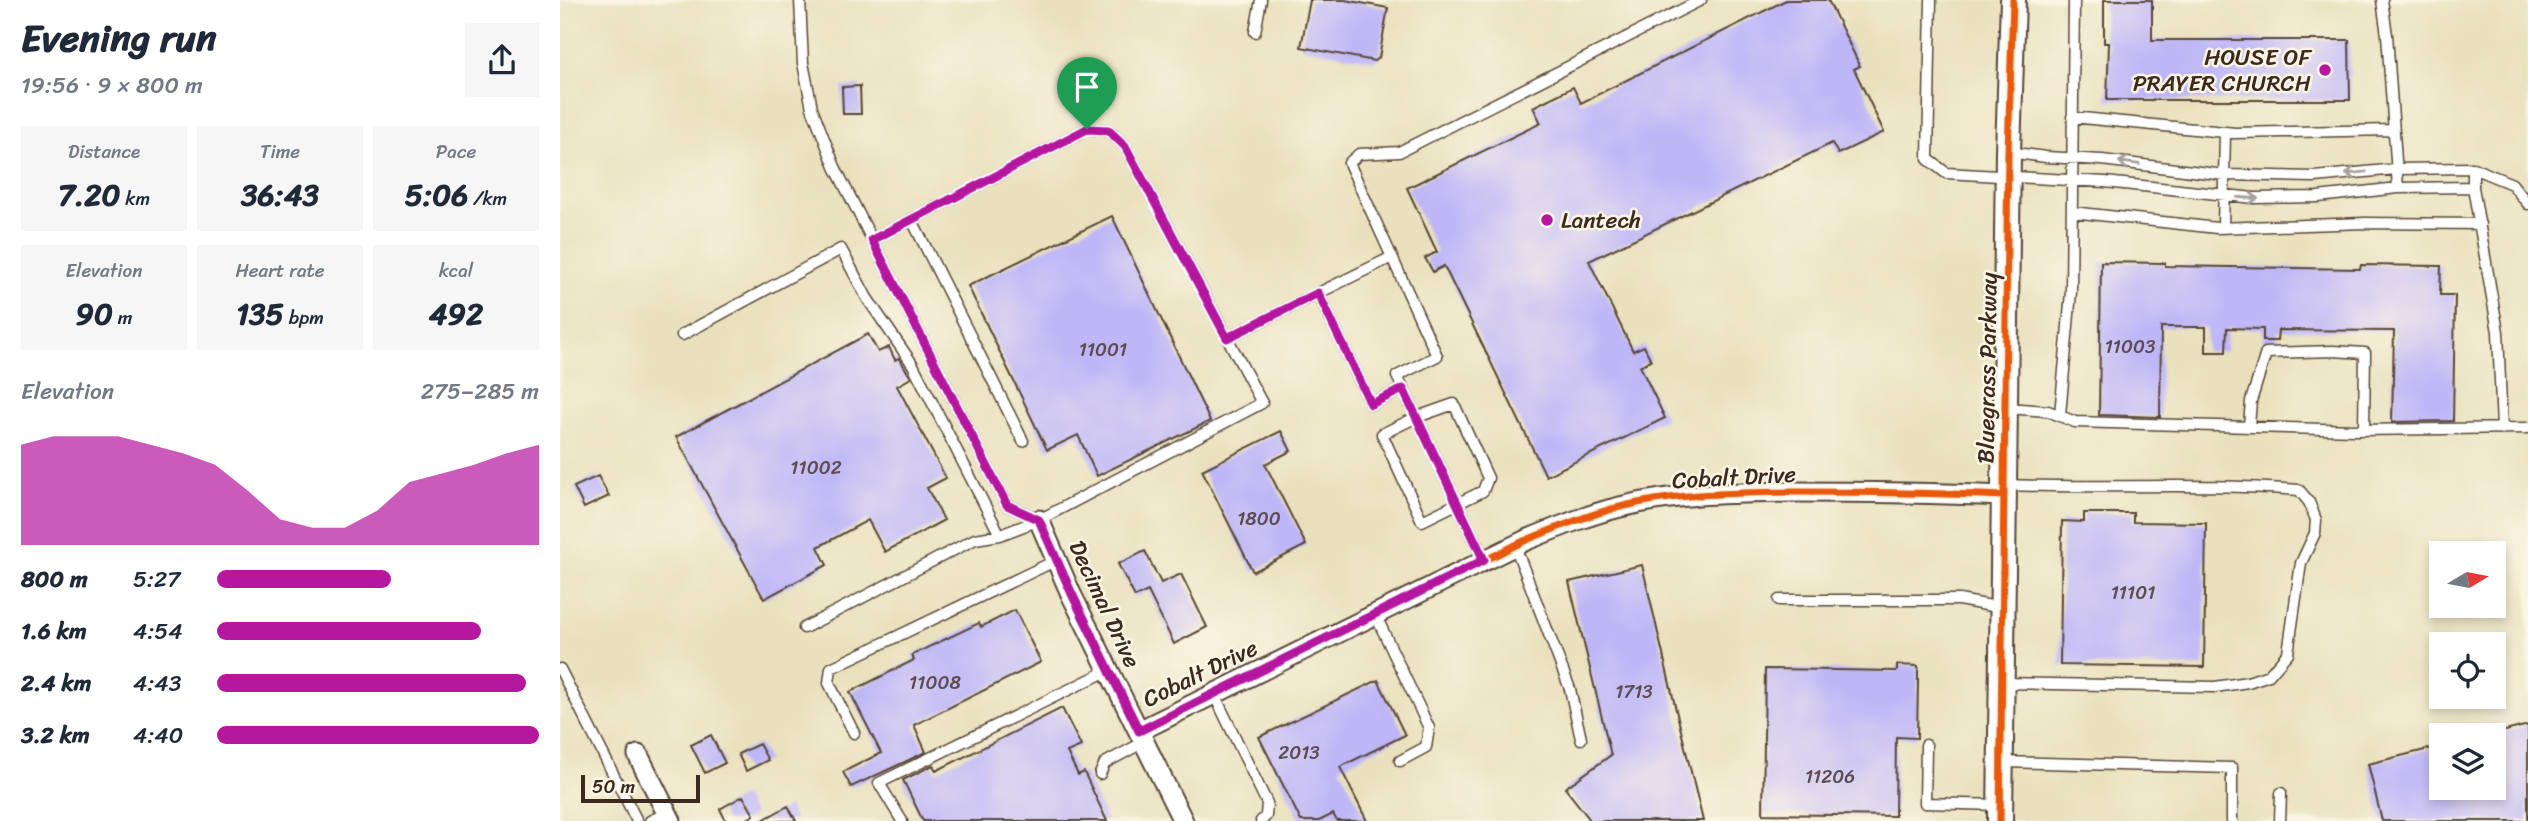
<!DOCTYPE html>
<html lang="en">
<head>
<meta charset="utf-8">
<style>
  :root { --surface:#fff; --page:#f6f6f7; --text:#1f2937; --muted:#747a83; --accent:#b5179e }
  body { margin:0; font-family:Sriracha,sans-serif; background:var(--page); color:var(--text); height:100vh; display:flex; flex-direction:column; font-size:26px; white-space:nowrap }
  * { box-sizing:border-box; margin:0 }
  p { font-size:23px; color:var(--muted) }
  .icon { flex:none; width:38px; height:38px; fill:none; stroke:currentColor; stroke-width:2; stroke-linecap:round; stroke-linejoin:round }
  .map { position:relative; flex:1; overflow:hidden }
  .side { display:flex; flex-direction:column; background:var(--surface); width:560px }
  .side>* { flex:none }
  .needle { width:46px; rotate:80deg }
  .controls { position:absolute; left:1869px; top:541px; display:grid; gap:14px }
  .controls a { display:grid; place-items:center; width:77px; height:77px; border-radius:0px; background:var(--surface); box-shadow:0 4px 10px #0003; font-size:35px }
  .scale { position:absolute; left:21px; bottom:18px; width:119px; box-sizing:border-box; padding-left:7px; border:4px solid #3b2a1e; border-top:0; font-size:19px; line-height:24px; white-space:nowrap; color:#3b2a1e; -webkit-text-stroke:5px #fcf5e5; paint-order:stroke }
  .pin { position:absolute; display:grid; place-items:center; width:60px; height:60px; color:#fff; margin:-72px -30px; border-radius:50% 50% 50% 0; rotate:-45deg; box-shadow:0 0 7px #0007 }
  .pin .icon { rotate:45deg }
  .round { display:grid; place-items:center; flex:none; width:74px; height:74px; border-radius:0px; background:var(--page) }
  .headline { display:flex; align-items:center; justify-content:space-between; height:119px; padding:0 21px }
  h1 { font-size:38px; font-weight:800; line-height:52px }
  .metrics { display:grid; grid-template-columns:repeat(3,1fr); gap:10px; height:119px; padding:7px 21px }
  .metrics div { display:grid; align-content:center; border-radius:0px; background:var(--page); text-align:center }
  .metrics b { font-size:30px; font-weight:800 }
  .metrics small { font-size:19px; font-weight:400 }
  .metrics p { font-size:19px }
  .chart { height:196px; padding:14px 21px }
  .chart p { display:flex; justify-content:space-between }
  .chart svg { width:100%; height:126px; margin-top:7px; fill:var(--accent); opacity:.7 }
  ul { padding:0 21px; list-style:none; font-size:23px }
  li { display:grid; grid-template-columns:112px 84px 1fr; align-items:center; height:52px }
  li i { height:18px; border-radius:9px; background:var(--accent) }
  main { display:flex; flex:1; min-height:0 }
  .map>svg:first-child { display:block }
  .building { fill:#beb6f7 }
  .lines { fill:none; stroke-linecap:round; stroke-linejoin:round }
  .service-casing { stroke:#554536; stroke-width:13 }
  .minor-casing { stroke:#554536; stroke-width:23 }
  .tertiary-casing { stroke:#554536; stroke-width:28 }
  .service { stroke:#fff; stroke-width:10 }
  .minor { stroke:#fff; stroke-width:19 }
  .tertiary { stroke:#fff; stroke-width:24 }
  .cycleway-casing { stroke:#fcf5e5; stroke-width:11 }
  .cycleway { stroke:#e8590c; stroke-width:7 }
  .oneway { stroke:#a79f9a }
  .route-casing { stroke:#fff; stroke-width:14 }
  .route { stroke:#b5179e; stroke-width:9 }
  .poi-dot { fill:#b5179e; stroke:#fcf5e5; stroke-width:2.5 }
  .labels { text-anchor:middle; stroke-width:5; stroke-linejoin:round; paint-order:stroke }
  .number-label { font-size:19px; fill:#5c4d54 }
  .poi-label { font-size:23px; fill:#3b2a1e; stroke:#fcf5e5; text-anchor:end }
  .street-label { font-size:23px; fill:#3b2a1e; stroke:#fcf5e5 }
</style>
</head>
<body>
<main>
<section class="side">
<div class="headline"><div><h1>Evening run</h1><p>19:56 · 9 × 800 m</p></div><a class="round"><svg class="icon" aria-label="share" viewBox="0 0 24 24"><path d="M12 15V3M7 8l5-5 5 5M5 13v7h14v-7"/></svg></a></div>
<div class="metrics">
<div><p>Distance</p><b>7.20<small> km</small></b></div>
<div><p>Time</p><b>36:43</b></div>
<div><p>Pace</p><b>5:06<small> /km</small></b></div>
</div>
<div class="metrics">
<div><p>Elevation</p><b>90<small> m</small></b></div>
<div><p>Heart rate</p><b>135<small> bpm</small></b></div>
<div><p>kcal</p><b>492</b></div>
</div>
<div class="chart"><p><span>Elevation</span>275–285 m</p>
<svg viewBox="0 0 160 44" preserveAspectRatio="none"><path d="M0 44V9L10 6L20 6L30 6L40 9L50 12L60 16L70 25L80 35L90 38L100 38L110 32L120 22L130 19L140 16L150 12L160 9V44z"/></svg>
</div>
<ul>
<li><b>800 m</b>5:27<i style="width:54%"></i></li>
<li><b>1.6 km</b>4:54<i style="width:82%"></i></li>
<li><b>2.4 km</b>4:43<i style="width:96%"></i></li>
<li><b>3.2 km</b>4:40<i style="width:100%"></i></li>
</ul>
</section>
<div class="map">
<svg width="1968" height="821" viewBox="0 0 1968 821">
  <rect width="100%" height="100%" fill="#fcf5e5"/>
  <filter id="ink" filterUnits="userSpaceOnUse"><feTurbulence type="fractalNoise" baseFrequency=".0143" numOctaves="2"/><feDisplacementMap in="SourceGraphic" scale="14" xChannelSelector="R" yChannelSelector="G"/><feConvolveMatrix kernelMatrix="1 2 1 2 8 2 1 2 1" color-interpolation-filters="sRGB"/></filter>
  <filter id="wash" filterUnits="userSpaceOnUse"><feTurbulence type="fractalNoise" baseFrequency=".00686" numOctaves="4" result="noise"/><feDisplacementMap in="SourceGraphic" scale="28" xChannelSelector="R" yChannelSelector="G"/><feGaussianBlur stdDeviation="1.57" result="paint"/><feColorMatrix in="noise" values="0 0 0 0 0 0 0 0 0 0 0 0 0 0 0 0 0 1.4 0 .05"/><feComposite in="paint" operator="in"/></filter>
  <g filter="url(#wash)">
    <rect width="100%" height="100%" fill="#e9e1bd"/>
    <g id="blocks">
      <path class="building" d="M750 0H785L828 8 819 58 814 61 741 47Z
        M1226 0H1268L1300 66 1294 69 1324 132 1278 154 1272 143 1029 261 1073 351 1084 346 1091 360 1080 366 1105 418 986 476 884 266 873 272 865 258 877 252 847 188 981 123 973 107 1013 87 1021 103Z
        M1544 0H1592V40H1789L1790 100H1547L1549 43H1544Z
        M300 86 301 114H283L282 87Z
        M552 216 650 421 537 476 518 435 487 450 408 286Z
        M1541 262 1605 263V266L1800 269 1801 265 1881 266 1880 295H1895L1893 421 1832 422 1834 331 1718 330 1717 341H1703V329L1667 328 1666 352H1646V327H1601L1600 417 1539 415Z
        M308 334 318 352 329 347 335 360 339 358 351 378 337 386 386 478 367 488 384 520 325 552 308 520 258 547 267 565 204 599 116 437Z
        M721 431 731 451 705 464 746 545 693 572 642 470Z
        M38 476 49 496 24 508 14 487Z
        M1524 513H1573V522L1646 523 1644 667 1500 665 1502 521 1524 522Z
        M585 551 601 583 621 574 647 627 614 644 588 591 575 597 558 564Z
        M1082 565 1116 710 1143 821H1031L1005 788 1051 755 1009 582Z
        M455 610 481 662 354 725 366 752 291 787 283 772 321 753 290 692 354 660 352 655 419 623 421 627Z
        M1337 665 1358 666V681L1357 738 1336 737 1335 816 1203 814 1205 669 1337 671Z
        M818 680 845 735 780 767 807 821H777L773 814 759 821H741L699 737Z
        M502 708 521 746 507 752 518 775 524 772 547 821H363L343 780 373 765 376 771Z
        M1968 725V821H1822L1808 764 1881 746V788H1934V734Z
        M151 735 165 763 145 773 131 745Z
        M199 744 208 760 186 771 178 754Z
        M183 796 194 815 184 821H166L160 809Z
        M228 806 236 821H201Z"/>
    </g>
  </g>
  <g filter="url(#ink)">
    <use href="#blocks" fill-opacity="0" stroke="#554536" stroke-width="2"/>
    <g class="lines">
      <defs>
        <path id="service" d="M240 0 243 63 252 108 275 167 447 505 479 520
          M1371 0 1368 159 1386 173 1545 182 1694 198 1758 197 1838 188 1913 187
          M1822 0 1827 35 1838 188
          M695 32 701 0
          M1512 117 1675 133 1834 130
          M1448 152 1486 157 1542 160 1665 175 1755 177 1836 169 1913 168 1952 184 1968 204
          M1913 168V187L1938 332 1942 429
          M1512 212 1657 228 1805 223 1920 224
          M352 220 463 441
          M1663 228 1665 132
          M758 293 811 404 843 389
          M122 335 281 249 307 298 353 365 440 535
          M667 338 832 257
          M894 404 928 478 923 491 862 521 822 434 857 417Z
          M1446 408 1488 411 1515 422 1795 430 1968 428
          M1500 415 1511 292 1514 0
          M1689 426 1691 401 1706 353 1773 351 1805 353 1804 430
          M955 546 1010 689 1021 739
          M924 560 837 376 877 356 789 163 799 154 839 152 1141 0
          M1219 600H1399L1442 608
          M815 614 869 728 866 747 840 761
          M244 628 415 539 440 535 479 520 702 403 565 146 548 130 527 129 312 240
          M0 669 77 821
          M1442 683 1655 687 1688 682 1709 675 1728 653 1741 563 1755 533 1756 520 1749 502 1739 490C1641 482 1543 489 1445 485
          M654 694 707 803 706 816 701 821
          M294 733 269 683 271 668 497 560
          M1366 745 1365 803 1440 805
          M1441 762 1672 768V821
          M540 774 545 763 584 742
          M90 821 107 813
          M342 821 319 783 549 670
          M1720 821 1721 793"/>
        <path id="minor" d="M479 520 511 594 623 821
          M579 731 964 541C996 528 1027 515 1060 507 1116 493 1174 493 1230 492 1302 492 1373 493 1444 496
          M78 755 111 821"/>
        <path id="tertiary" d="M1440 821 1448 152 1453 0"/>
      </defs>
      <use href="#service" class="service-casing"/>
      <use href="#minor" class="minor-casing"/>
      <use href="#tertiary" class="tertiary-casing"/>
      <use href="#service" class="service"/>
      <use href="#minor" class="minor"/>
      <use href="#tertiary" class="tertiary"/>
      <defs>
        <path id="cycleway" d="M579 731 964 541C996 528 1027 515 1060 507 1116 493 1174 493 1230 492 1302 492 1373 493 1444 496
          M1440 821 1448 152 1453 0"/>
      </defs>
      <use href="#cycleway" class="cycleway-casing"/>
      <use href="#cycleway" class="cycleway"/>
    </g>
    <defs><path id="oneway-shaft" d="M-6 0H5M1.5-3L5.5 0L1.5 3" fill="none" stroke-width="1.6" stroke-linecap="round" stroke-linejoin="round" transform="scale(1.75)"/></defs>
    <g class="oneway">
      <use href="#oneway-shaft" transform="translate(1569 163) rotate(-173)"/>
      <use href="#oneway-shaft" transform="translate(1796 173) rotate(174)"/>
      <use href="#oneway-shaft" transform="translate(1688 198) rotate(4)"/>
    </g>
  </g>
  <g class="lines" filter="url(#ink)">
    <defs>
      <path id="route" d="M527 129 548 130 565 146 667 338 758 293 811 404 843 389 924 560 579 731 512 594 479 520 447 505 312 240Z"/>
    </defs>
    <use href="#route" class="route-casing"/>
    <use href="#route" class="route"/>
  </g>
  <g class="poi-dot">
    <circle cx="1765" cy="70" r="7"/>
    <circle cx="987" cy="220" r="7"/>
  </g>
  <g class="labels">
    <g class="number-label">
      <text x="1570" y="353">11003</text>
      <text x="543" y="356">11001</text>
      <text x="256" y="474">11002</text>
      <text x="699" y="525">1800</text>
      <text x="1573" y="599">11101</text>
      <text x="375" y="689">11008</text>
      <text x="1074" y="698">1713</text>
      <text x="739" y="759">2013</text>
      <text x="1270" y="783">11206</text>
    </g>
    <g class="poi-label">
      <text x="1751" y="65">HOUSE OF<tspan x="1751" dy="26">PRAYER CHURCH</tspan></text>
      <text x="1001" y="228" text-anchor="start">Lantech</text>
    </g>
    <g class="street-label">
      <text transform="translate(1427 368) rotate(-89)" y="8">Bluegrass Parkway</text>
      <text transform="translate(1174 477) rotate(-3)" y="8">Cobalt Drive</text>
      <text transform="translate(545 604) rotate(65)" y="8">Decimal Drive</text>
      <text transform="translate(640 673) rotate(-26)" y="8">Cobalt Drive</text>
    </g>
  </g>
</svg>
<div class="controls">
<a><svg class="needle" viewBox="-14 -14 28 28"><path d="M0-13l5 13h-10z" fill="#e53935"/><path d="M0 13l5-13h-10z" fill="#747a83"/></svg></a>
<a><svg class="icon" aria-label="locate" viewBox="0 0 24 24"><circle cx="12" cy="12" r="6"/><path d="M12 2v4M12 18v4M2 12h4M18 12h4"/></svg></a>
<a><svg class="icon" aria-label="layers" viewBox="0 0 24 24"><path d="M12 4l9 5-9 5-9-5zM3 14l9 5 9-5"/></svg></a>
</div>
<div class="scale">50 m</div>
<div class="pin" style="left:527px;top:129px;background:#1e9e55"><svg class="icon" aria-label="arrive" viewBox="0 0 24 24"><path d="M6 21V4h12l-3 4 3 4H6"/></svg></div>
</div>
</main>
</body>
</html>
